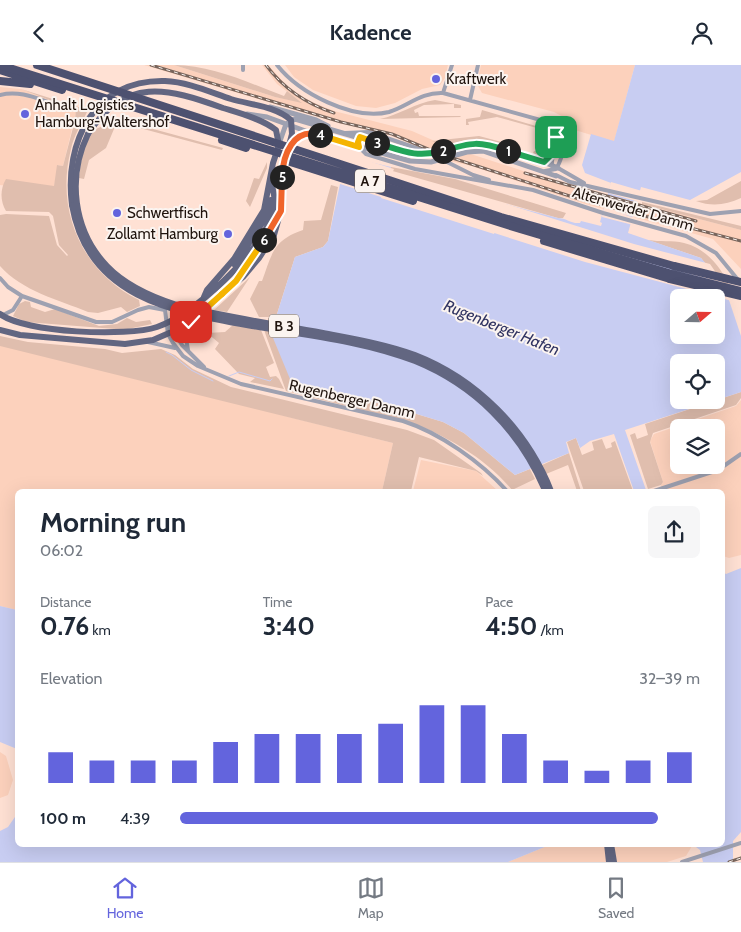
<!DOCTYPE html>
<html lang="en">
<head>
<meta charset="utf-8">
<style>
  :root { --surface:#fff; --page:#f6f6f7; --text:#1f2937; --muted:#747a83; --line:#e0e1e3; --accent:#6364dd }
  body { margin:0; font-family:Cabin,sans-serif; background:var(--page); color:var(--text); height:100vh; display:flex; flex-direction:column; font-size:19px; white-space:nowrap }
  * { box-sizing:border-box; margin:0 }
  p { font-size:16px; color:var(--muted) }
  .icon { flex:none; width:28px; height:28px; fill:none; stroke:currentColor; stroke-width:2; stroke-linecap:round; stroke-linejoin:round }
  .map { position:relative; flex:1; overflow:hidden }
  .details { position:absolute; left:15px; top:424px; width:710px; height:358px; display:flex; flex-direction:column; background:var(--surface); border-radius:8px; box-shadow:0 5px 20px #0002 }
  .details>* { flex:none }
  .needle { width:32px; rotate:70deg }
  .buttons { position:absolute; left:670px; top:224px; display:grid; gap:10px }
  .buttons a { display:grid; place-items:center; width:55px; height:55px; border-radius:8px; background:var(--surface); box-shadow:0 5px 20px #0002; font-size:25px }
  .pin { position:absolute; display:grid; place-items:center; width:42px; height:42px; color:#fff; margin:-21px; border-radius:10px; box-shadow:0 2px 8px #0006 }
  .km { position:absolute; width:25px; height:25px; margin:-12px; border-radius:50%; background:#222; color:#fff; font-size:14px; line-height:25px; text-align:center }
  .round { display:grid; place-items:center; flex:none; width:52px; height:52px; border-radius:8px; background:var(--page) }
  .summary { display:flex; align-items:center; justify-content:space-between; height:85px; padding:0 25px }
  h1 { font-size:28px; font-weight:800; line-height:38px }
  .metrics { display:grid; grid-template-columns:repeat(3,1fr); gap:8px; height:85px; padding:5px 25px }
  .metrics div { display:grid; align-content:center }
  .metrics b { font-size:25px; font-weight:800 }
  .metrics small { font-size:14px; font-weight:400 }
  .metrics p { font-size:14px }
  .chart { height:140px; padding:10px 25px }
  .chart p { display:flex; justify-content:space-between }
  .chart svg { width:100%; height:90px; margin-top:5px; stroke:var(--accent); stroke-width:6 }
  ul { padding:0 25px; list-style:none; font-size:16px }
  li { display:grid; grid-template-columns:80px 60px 1fr; align-items:center; height:38px }
  li i { height:12px; border-radius:6px; background:var(--accent) }
  header { display:flex; justify-content:space-between; align-items:center; height:65px; padding:0 25px; background:var(--surface); font-size:22px; font-weight:800 }
  .tabs { display:flex; justify-content:space-around; align-items:center; height:70px; border-top:1px solid var(--line); background:var(--surface); font-size:14px; color:var(--muted) }
  .tabs a { display:grid; justify-items:center; gap:2px }
  .tabs .current { color:var(--accent) }
  .map>svg:first-child { display:block }
  .built { fill:#fcd1bc; fill-rule:evenodd }
  .green { fill:#e0beae }
  .water { fill:#c8cdf2; fill-rule:evenodd }
  .pier { fill:#ffe1d4 }
  .lines { fill:none; stroke-linecap:round; stroke-linejoin:round }
  .stream { stroke:#c8cdf2; stroke-width:1 }
  .minor { stroke:#9ea1b1; stroke-width:4 }
  .tertiary { stroke:#9ea1b1; stroke-width:5 }
  .primary { stroke:#626681; stroke-width:6 }
  .motorway { stroke:#4d5170; stroke-width:8 }
  .rail-casing { stroke:#78655c; stroke-width:3 }
  .rail { stroke:#fbf4f0; stroke-width:1; stroke-dasharray:4; stroke-linecap:butt }
  .minor-bridge { stroke:#9ea1b1; stroke-width:4 }
  .primary-bridge { stroke:#626681; stroke-width:6 }
  .motorway-bridge { stroke:#4d5170; stroke-width:8 }
  .split-1-casing { stroke:#fff; stroke-width:10 }
  .split-2-casing { stroke:#fff; stroke-width:10 }
  .split-3-casing { stroke:#fff; stroke-width:10 }
  .split-4-casing { stroke:#fff; stroke-width:10 }
  .split-5-casing { stroke:#fff; stroke-width:10 }
  .split-6-casing { stroke:#fff; stroke-width:10 }
  .split-7-casing { stroke:#fff; stroke-width:10 }
  .split-8-casing { stroke:#fff; stroke-width:10 }
  .split-1 { stroke:#22a559; stroke-width:6 }
  .split-2 { stroke:#22a559; stroke-width:6 }
  .split-3 { stroke:#22a559; stroke-width:6 }
  .split-4 { stroke:#f5b400; stroke-width:6 }
  .split-5 { stroke:#f0652b; stroke-width:6 }
  .split-6 { stroke:#f0652b; stroke-width:6 }
  .split-7 { stroke:#f5b400; stroke-width:6 }
  .split-8 { stroke:#f5b400; stroke-width:6 }
  .poi-dot { fill:#6364dd; stroke:#fbf4f0; stroke-width:2 }
  .labels { text-anchor:middle; stroke-width:4; stroke-linejoin:round; paint-order:stroke }
  .shield { fill:#fbf4f0; stroke:#615651; stroke-width:1 }
  .shield-label { font-size:14px; font-weight:bold; fill:#1f130d }
  .poi-label { font-size:15px; fill:#1f130d; stroke:#fbf4f0; text-anchor:start }
  .street-label { font-size:15px; fill:#1f130d; stroke:#fbf4f0 }
  .water-label { font-size:16px; font-style:italic; fill:#313462; stroke:#fbf4f0 }
</style>
</head>
<body>
<header><svg class="icon" aria-label="back" viewBox="0 0 24 24"><path d="M15 5l-7 7 7 7"/></svg>Kadence<svg class="icon" aria-label="person" viewBox="0 0 24 24"><circle cx="12" cy="8" r="4"/><path d="M4 21q1-7 8-7t8 7"/></svg></header>
<div class="map">
<svg width="741" height="797" viewBox="0 0 741 797">
  <rect width="100%" height="100%" fill="#ffe1d4"/>
  <path class="built" d="M144 0H174L275 32 301 37 277 19 262 0H268L289 23 307 35 334 46 412 66 446 81 554 116 741 165V204L713 174 582 138 472 101 450 96 391 70 340 58Z
    M285 0H448L445 13 440 20 422 24 395 38 376 43 356 41 313 25 294 12Z
    M481 0H635L614 77 575 65 567 54 554 47 482 28 477 19Z
    M0 22 21 24 52 36 77 43 63 101 58 100 53 128 0 120Z
    M0 273 281 350 393 378 382 426H18L17 545 0 541Z
    M741 335V490L729 493 723 491 722 426H662L661 420 663 417 650 376 654 369 736 341ZM679 362H716V400H679Z
    M421 395 476 406 498 426H413Z
    M0 687 6 691 13 715 8 730 0 733Z
    M552 779H577L578 780 586 779H692V781L686 791 667 797H508Z"/>
  <path class="green" d="M174 0C212 0 249 18 284 31L287 26 302 38 275 32Z
    M21 24 88 45C82 58 74 70 71 84 55 146 82 207 139 235L140 241 127 247 121 242 98 248 88 247C59 235 22 226 0 201V150L6 149 49 151 57 180 67 191 68 190 59 180 53 151 49 147 6 146C0 136 0 124 6 114L54 121 57 100 63 101 75 55 76 43 52 36Z
    M435 35 461 40V43H454V39L424 40 414 45 415 48 418 47 419 51H460L461 52 380 54C399 50 415 38 435 35Z
    M482 45 546 64 550 75 547 89 540 91 533 88 534 86 539 87 540 84 544 85 547 70 543 69 544 65 497 52 468 57 469 60H466V54L480 52Z
    M120 55 223 83 222 85 121 58 114 64 106 83 89 95 84 114 79 113C81 98 83 72 98 63 105 60 113 58 120 55Z
    M479 71 517 81 516 85 485 75H465L446 81 432 76Z
    M267 97V103L250 142 246 136 254 113 259 114Z
    M391 102 455 114 566 148 563 153H558L389 105Z
    M741 116V133C726 140 712 142 696 136L707 135Z
    M331 120 338 122 328 176 323 182 295 192 276 252H259L250 234 259 216H262C272 189 273 175 303 165L304 156 321 155Z
    M642 137 741 161V165L642 139Z
    M648 175C660 177 672 175 684 178 706 183 722 203 730 223L723 222 701 193Z
    M250 212 227 247 214 245Z
    M25 236 30 237 31 242 45 247 55 244 99 261 117 259 127 253 136 257 150 255 152 259 128 264H115L26 257 13 251 19 239Z
    M233 260 261 265 274 298 266 302 270 312 276 311 279 314 284 324 250 317 255 313 239 309 215 284 219 278 207 268 225 267Z
    M264 265 271 267 387 340 443 357 464 368 515 410 530 404 535 414 512 425C486 393 445 370 407 356L286 326Z
    M0 271 28 277 105 284 122 288 161 284 175 290 193 304 231 322 407 365 434 375 481 408 483 411 476 406 419 392 411 426H382L393 378 0 281Z
    M741 327V333L736 340 653 368 650 377 663 417 661 420 648 424 630 370 635 368 637 374 648 370 645 359Z
    M576 373 582 390 594 385 592 377 602 374 606 384 612 382 611 378 615 376 633 426H584L567 377Z
    M569 388 581 426H577L568 400 546 409 542 400Z"/>
  <path class="water" d="M635 0H741V107L690 135 641 122 628 168 701 193 718 213 729 235 741 271V327L625 365 646 425 634 426 614 369 590 376 580 383 576 373 566 377 569 388 515 410 464 368 443 357 387 340 298 321 290 314 271 268 295 192 323 182 328 176 344 100 357 94 391 102 381 133 494 169 505 139 558 153C566 153 571 159 580 158L581 156 601 161 602 158 600 157 611 118 585 108 582 100 591 69 614 76ZM679 232H716V270H679ZM679 298H716V335H679Z
    M741 503V767L733 776V797H703L700 785 692 779H722L723 507 726 509Z
    M0 541 17 545V684L0 677Z
    M17 749 18 779H552L508 797H0V766L8 762Z"/>
  <path class="pier" d="M356 92 394 104 388 119 341 104 346 95Z
    M340 105 387 120 384 132 493 166 503 138 634 179 710 199 723 218 589 181 673 206 724 219 732 236 585 197 337 118Z
    M611 117 642 126 639 137 608 128Z
    M608 130 639 138 636 146 606 138Z
    M605 139 636 147 635 152 622 149 635 153 633 160 602 152Z"/>
  <g class="lines">
    <path class="stream" d="M166 287 172 290 191 305 213 316
      M229 311 239 307 270 316 272 314"/>
    <path class="minor" d="M277 0C299 28 353 56 389 47 408 41 421 27 443 28L555 59C568 69 564 91 556 104L545 106
      M243 5V0
      M443 28 452 0
      M0 30C19 25 36 33 54 39
      M470 35 478 0
      M546 57C562 70 551 84 552 101
      M345 68 369 67 422 85
      M376 70H365L358 75 359 82 366 89 415 104 533 125 603 148 686 171 716 188 739 216
      M447 97 473 110 489 115
      M558 103 584 118
      M556 110 570 117 710 149 741 146
      M0 213 8 222 22 231 96 257H112L138 245 149 242 165 245 168 269 173 278 183 291 198 301 241 319 403 356C440 368 481 397 507 426
      M3 250 13 245 22 231
      M168 258 182 280 204 302
      M148 277 175 283
      M188 285 186 273 189 258
      M654 426 718 405 741 389
      M682 797 741 778"/>
    <path class="tertiary" d="M270 42 316 55 328 61
      M247 49 267 52 311 68 410 96 431 97 467 87 483 86 556 111
      M279 79 286 59 295 54 417 90C435 91 451 81 469 78 491 75 537 94 558 103
      M290 79 303 69 311 68"/>
    <path class="primary" d="M88 69C125 11 168 23 223 43 239 48 262 54 276 65L279 80 273 98 264 145 234 194 207 225 204 232
      M235 200 264 155 271 135
      M239 211 257 186
      M0 249C25 268 127 272 157 262 194 250 260 188 272 150 277 138 274 129 271 117
      M0 265 20 270 125 279 153 275 183 262 243 212 259 193 274 170 278 156 282 136V107L292 69 291 55C275 41 251 40 231 34 210 27 188 17 165 16 94 14 64 77 72 140
      M607 779 609 797
      M611 779 614 797"/>
    <path class="motorway" d="M0 5 62 25
      M0 16 30 19
      M377 111 501 152 674 201
      M670 214 741 231"/>
    <defs>
      <path id="rail" d="M151 0 341 57 392 69 440 89 579 134 741 176
        M266 0C283 23 307 39 334 48
        M525 108 696 156
        M729 797 741 793"/>
    </defs>
    <use href="#rail" class="rail-casing"/>
    <use href="#rail" class="rail"/>
    <path class="minor-bridge" d="M422 85 447 97"/>
    <path class="primary-bridge" d="M88 69C67 112 73 166 107 201 126 221 152 232 177 240 225 252 274 259 323 268 354 274 385 279 415 290 477 314 527 365 551 426
      M72 140C88 233 173 247 252 261 306 270 363 276 415 296 474 320 519 365 544 423"/>
    <path class="motorway-bridge" d="M0 0 520 164 672 209 741 226
      M37 0 377 111
      M222 75 246 83
      M284 95 413 136
      M544 176 670 214
      M674 201 741 217"/>
  </g>
  <g class="lines">
    <defs>
      <path id="split-1" d="M508 86 544 97 553 88 556 72"/>
      <path id="split-2" d="M443 86C472 77 479 76 508 86"/>
      <path id="split-3" d="M377 78C403 86 415 93 443 86"/>
      <path id="split-4" d="M320 70 359 82 358 77 360 72 377 78"/>
      <path id="split-5" d="M282 112C283 90 293 62 320 70"/>
      <path id="split-6" d="M264 175 281 146 282 112"/>
      <path id="split-7" d="M222 229 236 216 264 175"/>
      <path id="split-8" d="M191 257 222 229"/>
    </defs>
    <use href="#split-1" class="split-1-casing"/>
    <use href="#split-2" class="split-2-casing"/>
    <use href="#split-3" class="split-3-casing"/>
    <use href="#split-4" class="split-4-casing"/>
    <use href="#split-5" class="split-5-casing"/>
    <use href="#split-6" class="split-6-casing"/>
    <use href="#split-7" class="split-7-casing"/>
    <use href="#split-8" class="split-8-casing"/>
    <use href="#split-1" class="split-1"/>
    <use href="#split-2" class="split-2"/>
    <use href="#split-3" class="split-3"/>
    <use href="#split-4" class="split-4"/>
    <use href="#split-5" class="split-5"/>
    <use href="#split-6" class="split-6"/>
    <use href="#split-7" class="split-7"/>
    <use href="#split-8" class="split-8"/>
  </g>
  <g class="poi-dot">
    <circle cx="436" cy="14" r="5"/>
    <circle cx="25" cy="49" r="5"/>
    <circle cx="117" cy="148" r="5"/>
    <circle cx="228" cy="169" r="5"/>
  </g>
  <g class="labels">
    <g class="shield">
      <rect x="355" y="104.5" width="30" height="23" rx="4"/>
      <rect x="269" y="249.5" width="30" height="23" rx="4"/>
    </g>
    <g class="shield-label">
      <text x="370" y="121">A 7</text>
      <text x="284" y="266">B 3</text>
    </g>
    <g class="poi-label">
      <text x="446" y="19">Kraftwerk</text>
      <text x="35" y="45">Anhalt Logistics<tspan x="35" dy="17">Hamburg-Waltershof</tspan></text>
      <text x="127" y="153">Schwertfisch</text>
      <text x="218" y="174" text-anchor="end">Zollamt Hamburg</text>
    </g>
    <g class="street-label">
      <text transform="translate(633 144) rotate(16)" y="5">Altenwerder Damm</text>
      <text transform="translate(352 334) rotate(13)" y="5">Rugenberger Damm</text>
    </g>
    <g class="water-label">
      <text transform="translate(502 262) rotate(22)" y="6">Rugenberger Hafen</text>
    </g>
  </g>
</svg>
<div class="buttons">
<a><svg class="needle" viewBox="-14 -14 28 28"><path d="M0-13l5 13h-10z" fill="#e53935"/><path d="M0 13l5-13h-10z" fill="#747a83"/></svg></a>
<a><svg class="icon" aria-label="locate" viewBox="0 0 24 24"><circle cx="12" cy="12" r="6"/><path d="M12 2v4M12 18v4M2 12h4M18 12h4"/></svg></a>
<a><svg class="icon" aria-label="layers" viewBox="0 0 24 24"><path d="M12 4l9 5-9 5-9-5zM3 14l9 5 9-5"/></svg></a>
</div>
<div class="pin" style="left:556px;top:72px;background:#1e9e55"><svg class="icon" aria-label="arrive" viewBox="0 0 24 24"><path d="M6 21V4h12l-3 4 3 4H6"/></svg></div>
<div class="pin" style="left:191px;top:257px;background:#d93025"><svg class="icon" aria-label="check" viewBox="0 0 24 24"><path d="M5 12l5 5 9-10"/></svg></div>
<b class="km" style="left:508px;top:86px">1</b>
<b class="km" style="left:443px;top:86px">2</b>
<b class="km" style="left:377px;top:78px">3</b>
<b class="km" style="left:320px;top:70px">4</b>
<b class="km" style="left:282px;top:112px">5</b>
<b class="km" style="left:264px;top:175px">6</b>
<section class="details">
<div class="summary"><div><h1>Morning run</h1><p>06:02</p></div><a class="round"><svg class="icon" aria-label="share" viewBox="0 0 24 24"><path d="M12 15V3M7 8l5-5 5 5M5 13v7h14v-7"/></svg></a></div>
<div class="metrics">
<div><p>Distance</p><b>0.76<small> km</small></b></div>
<div><p>Time</p><b>3:40</b></div>
<div><p>Pace</p><b>4:50<small> /km</small></b></div>
</div>
<div class="chart"><p><span>Elevation</span>32–39 m</p>
<svg viewBox="0 0 160 44" preserveAspectRatio="none"><path d="M5 44V29M15 44V33M25 44V33M35 44V33M45 44V24M55 44V20M65 44V20M75 44V20M85 44V15M95 44V6M105 44V6M115 44V20M125 44V33M135 44V38M145 44V33M155 44V29"/></svg>
</div>
<ul>
<li><b>100 m</b>4:39<i style="width:92%"></i></li>
</ul>
</section>
</div>
<nav class="tabs">
<a class="current"><svg class="icon" aria-label="home" viewBox="0 0 24 24"><path d="M3 11l9-7 9 7M6 9v11h12V9"/></svg>Home</a>
<a><svg class="icon" aria-label="map" viewBox="0 0 24 24"><path d="M3 6l6-2 6 2 6-2v14l-6 2-6-2-6 2zM9 4v14M15 6v14"/></svg>Map</a>
<a><svg class="icon" aria-label="saved" viewBox="0 0 24 24"><path d="M7 4h10v16l-5-4-5 4z"/></svg>Saved</a>
</nav>
</body>
</html>
